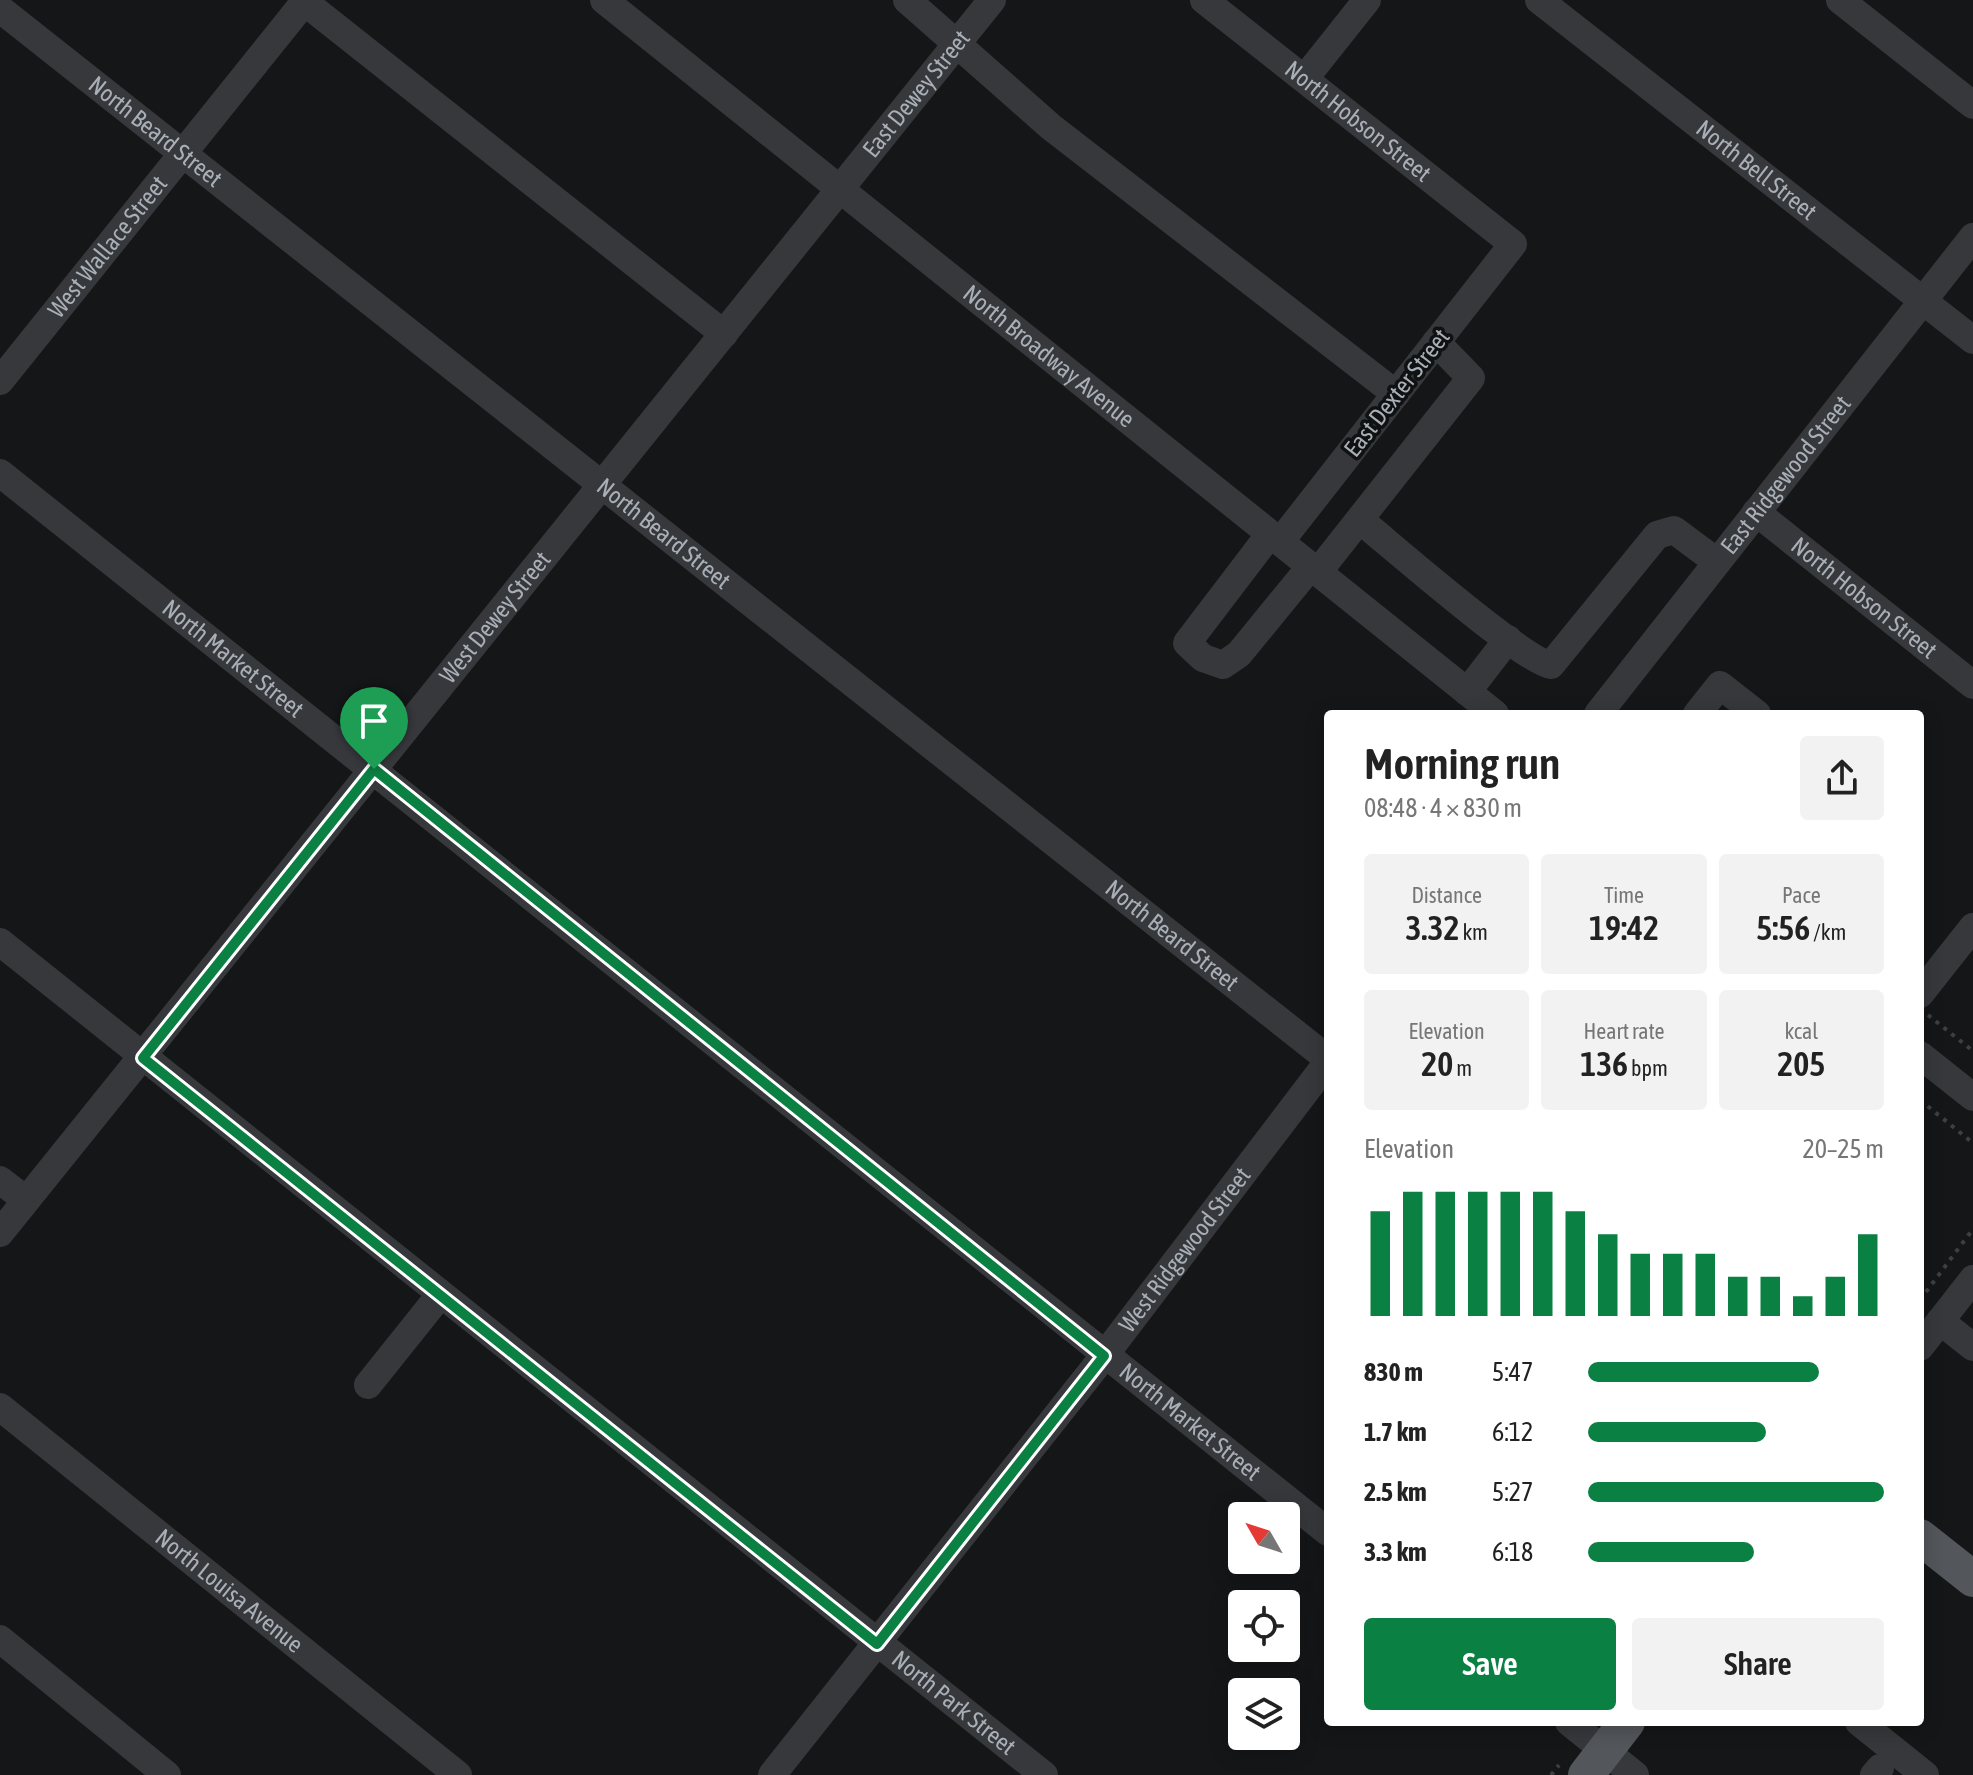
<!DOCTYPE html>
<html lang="en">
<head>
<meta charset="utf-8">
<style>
  :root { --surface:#fff; --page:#f2f2f2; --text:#222; --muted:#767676; --accent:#0b8043 }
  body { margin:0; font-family:"Asap Condensed",sans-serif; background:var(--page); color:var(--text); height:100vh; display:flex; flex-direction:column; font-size:30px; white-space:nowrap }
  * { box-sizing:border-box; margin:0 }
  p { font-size:26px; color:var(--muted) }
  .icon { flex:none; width:44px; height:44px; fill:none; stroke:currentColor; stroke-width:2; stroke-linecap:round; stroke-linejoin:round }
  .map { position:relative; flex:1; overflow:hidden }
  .side { position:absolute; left:1324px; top:710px; width:600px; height:1016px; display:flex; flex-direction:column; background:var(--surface); border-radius:8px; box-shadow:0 4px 20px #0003 }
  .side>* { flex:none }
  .needle { width:52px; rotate:309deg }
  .controls { position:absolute; left:1228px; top:1502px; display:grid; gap:16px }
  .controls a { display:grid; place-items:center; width:72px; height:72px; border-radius:8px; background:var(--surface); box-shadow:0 4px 20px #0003; font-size:40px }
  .pin { position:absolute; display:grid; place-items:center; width:68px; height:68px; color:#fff; margin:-82px -34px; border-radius:50% 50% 50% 0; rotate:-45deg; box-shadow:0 0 8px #0007 }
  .pin .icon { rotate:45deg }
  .round { display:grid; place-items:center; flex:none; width:84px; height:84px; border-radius:8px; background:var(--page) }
  .overview { display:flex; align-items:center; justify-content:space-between; height:136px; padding:0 40px }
  h1 { font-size:44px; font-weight:600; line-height:60px }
  .metrics { display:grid; grid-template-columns:repeat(3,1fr); gap:12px; height:136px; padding:8px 40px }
  .metrics div { display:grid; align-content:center; border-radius:8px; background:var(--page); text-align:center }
  .metrics b { font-size:34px; font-weight:600 }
  .metrics small { font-size:22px; font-weight:400 }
  .metrics p { font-size:22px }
  .chart { height:224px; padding:16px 40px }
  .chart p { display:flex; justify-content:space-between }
  .chart svg { width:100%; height:144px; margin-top:8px; stroke:var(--accent); stroke-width:6 }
  .button { display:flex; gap:16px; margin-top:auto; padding:16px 40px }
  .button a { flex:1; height:92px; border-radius:8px; background:var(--accent); color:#fff; font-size:32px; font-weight:600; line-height:92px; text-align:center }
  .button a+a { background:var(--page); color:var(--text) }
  ul { padding:0 40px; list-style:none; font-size:26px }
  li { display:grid; grid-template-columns:128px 96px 1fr; align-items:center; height:60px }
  li i { height:20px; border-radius:10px; background:var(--accent) }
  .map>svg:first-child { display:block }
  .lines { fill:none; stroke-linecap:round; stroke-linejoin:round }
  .path { stroke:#3d4043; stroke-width:4; stroke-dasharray:4 6; stroke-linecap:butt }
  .minor { stroke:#37383c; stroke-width:28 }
  .major { stroke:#53565a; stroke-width:36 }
  .route-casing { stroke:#fff; stroke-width:16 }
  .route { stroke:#0b8043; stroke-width:10 }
  .labels { text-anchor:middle; stroke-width:7; stroke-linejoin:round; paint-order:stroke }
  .street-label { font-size:24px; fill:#a8afb6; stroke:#101112 }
</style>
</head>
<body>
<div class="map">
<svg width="1973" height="1775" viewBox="0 0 1973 1775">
  <rect width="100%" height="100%" fill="#151617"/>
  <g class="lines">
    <path class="path" d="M1928 1015 1973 1051
      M1920 1100 1973 1143
      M1920 1300 1973 1229
      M1551 1775 1559 1765"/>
    <g class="minor">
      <path d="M302 0 724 334"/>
      <path id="s1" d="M604 0 1495 714"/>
      <path d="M907 0 1051 127 1396 394"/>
      <path id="s2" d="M1204 0 1513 244 1280 542"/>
      <path id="s3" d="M1539 0 1973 340"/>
      <path d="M1840 0 1973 105"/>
      <path id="s4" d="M0 9 1328 1059"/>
      <path d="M1305 78 1367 0"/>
      <path id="s5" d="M0 381 306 0"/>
      <path id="s6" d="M0 473 1328 1532"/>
      <path id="s7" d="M1756 512 1973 685"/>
      <path d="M1360 520C1391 545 1523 661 1551 665L1657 535 1674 530 1717 562"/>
      <path d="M1270 534 1187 643 1203 658 1223 665 1239 654 1311 566"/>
      <path d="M1318 572 1471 378 1436 342"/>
      <path d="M1467 692 1508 639"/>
      <path id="s8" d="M1598 714 1973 237"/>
      <path d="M1697 714 1720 685 1757 714"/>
      <path id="s9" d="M0 942 1044 1775"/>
      <path d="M1920 994 1973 927"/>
      <path d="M1920 1055 1973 1097"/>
      <path d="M0 1180 26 1200"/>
      <path id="s10" d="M0 1233 992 0"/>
      <path d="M1940 1321 1973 1347"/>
      <path d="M1920 1347 1973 1279"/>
      <path d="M368 1385 440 1295"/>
      <path id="s11" d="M0 1407 458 1775"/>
      <path d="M0 1639 167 1775"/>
      <path d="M1569 1722 1635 1775"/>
      <path d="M1859 1722 1925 1775"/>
      <path id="s12" d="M772 1775 1104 1356 1328 1062"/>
      <path d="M1874 1775 1880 1768"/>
    </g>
    <path class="major" d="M1920 1537 1973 1579
      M1586 1775 1627 1722"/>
  </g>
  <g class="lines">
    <defs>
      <path id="route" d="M374 769 1104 1356 877 1644 143 1058Z"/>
    </defs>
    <use href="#route" class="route-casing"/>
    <use href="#route" class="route"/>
  </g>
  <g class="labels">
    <g class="street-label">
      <text dy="8" stroke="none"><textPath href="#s10" startOffset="1462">East Dewey Street</textPath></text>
      <text dy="8" stroke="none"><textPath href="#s2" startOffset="196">North Hobson Street</textPath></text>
      <text dy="8" stroke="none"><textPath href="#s4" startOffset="198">North Beard Street</textPath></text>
      <text dy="8" stroke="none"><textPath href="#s3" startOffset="276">North Bell Street</textPath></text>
      <text dy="8" stroke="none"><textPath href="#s5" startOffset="172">West Wallace Street</textPath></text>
      <text dy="8" stroke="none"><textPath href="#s1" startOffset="570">North Broadway Avenue</textPath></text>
      <text transform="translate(1397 393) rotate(-52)" y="8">East Dexter Street</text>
      <text dy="8" stroke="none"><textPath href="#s8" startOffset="304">East Ridgewood Street</textPath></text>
      <text dy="8" stroke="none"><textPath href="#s4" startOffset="846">North Beard Street</textPath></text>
      <text dy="8" stroke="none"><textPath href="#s7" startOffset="138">North Hobson Street</textPath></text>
      <text dy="8" stroke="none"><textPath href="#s10" startOffset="790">West Dewey Street</textPath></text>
      <text dy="8" stroke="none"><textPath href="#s6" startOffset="298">North Market Street</textPath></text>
      <text dy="8" stroke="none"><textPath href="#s4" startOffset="1494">North Beard Street</textPath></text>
      <text dy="8" stroke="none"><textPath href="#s12" startOffset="668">West Ridgewood Street</textPath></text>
      <text dy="8" stroke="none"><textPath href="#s6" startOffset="1522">North Market Street</textPath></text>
      <text dy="8" stroke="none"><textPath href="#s11" startOffset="294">North Louisa Avenue</textPath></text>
      <text dy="8" stroke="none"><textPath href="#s9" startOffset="1220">North Park Street</textPath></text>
    </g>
  </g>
</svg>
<div class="controls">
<a><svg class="needle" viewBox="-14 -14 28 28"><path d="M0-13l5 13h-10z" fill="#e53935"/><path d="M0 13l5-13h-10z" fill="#767676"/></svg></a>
<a><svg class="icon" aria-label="locate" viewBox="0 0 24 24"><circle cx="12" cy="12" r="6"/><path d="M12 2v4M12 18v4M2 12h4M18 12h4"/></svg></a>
<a><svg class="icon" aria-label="layers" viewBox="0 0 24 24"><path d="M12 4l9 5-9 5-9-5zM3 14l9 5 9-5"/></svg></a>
</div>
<div class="pin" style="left:374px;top:769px;background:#1e9e55"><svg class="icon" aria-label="arrive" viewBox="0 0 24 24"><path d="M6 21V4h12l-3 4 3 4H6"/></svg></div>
<section class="side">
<div class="overview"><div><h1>Morning run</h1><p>08:48 · 4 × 830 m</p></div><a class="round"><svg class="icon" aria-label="share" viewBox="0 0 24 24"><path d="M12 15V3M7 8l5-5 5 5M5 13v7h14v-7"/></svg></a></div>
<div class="metrics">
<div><p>Distance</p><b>3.32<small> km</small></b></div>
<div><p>Time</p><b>19:42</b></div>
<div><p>Pace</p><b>5:56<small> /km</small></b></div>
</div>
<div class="metrics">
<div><p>Elevation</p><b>20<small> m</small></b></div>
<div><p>Heart rate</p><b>136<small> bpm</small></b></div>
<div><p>kcal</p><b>205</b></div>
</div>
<div class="chart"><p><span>Elevation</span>20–25 m</p>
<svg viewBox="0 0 160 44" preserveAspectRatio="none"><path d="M5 44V12M15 44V6M25 44V6M35 44V6M45 44V6M55 44V6M65 44V12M75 44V19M85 44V25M95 44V25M105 44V25M115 44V32M125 44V32M135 44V38M145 44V32M155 44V19"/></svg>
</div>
<ul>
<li><b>830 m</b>5:47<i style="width:78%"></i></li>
<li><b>1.7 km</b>6:12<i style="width:60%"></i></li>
<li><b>2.5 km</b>5:27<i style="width:100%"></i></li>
<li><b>3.3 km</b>6:18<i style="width:56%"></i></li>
</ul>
<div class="button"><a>Save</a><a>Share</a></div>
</section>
</div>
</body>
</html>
